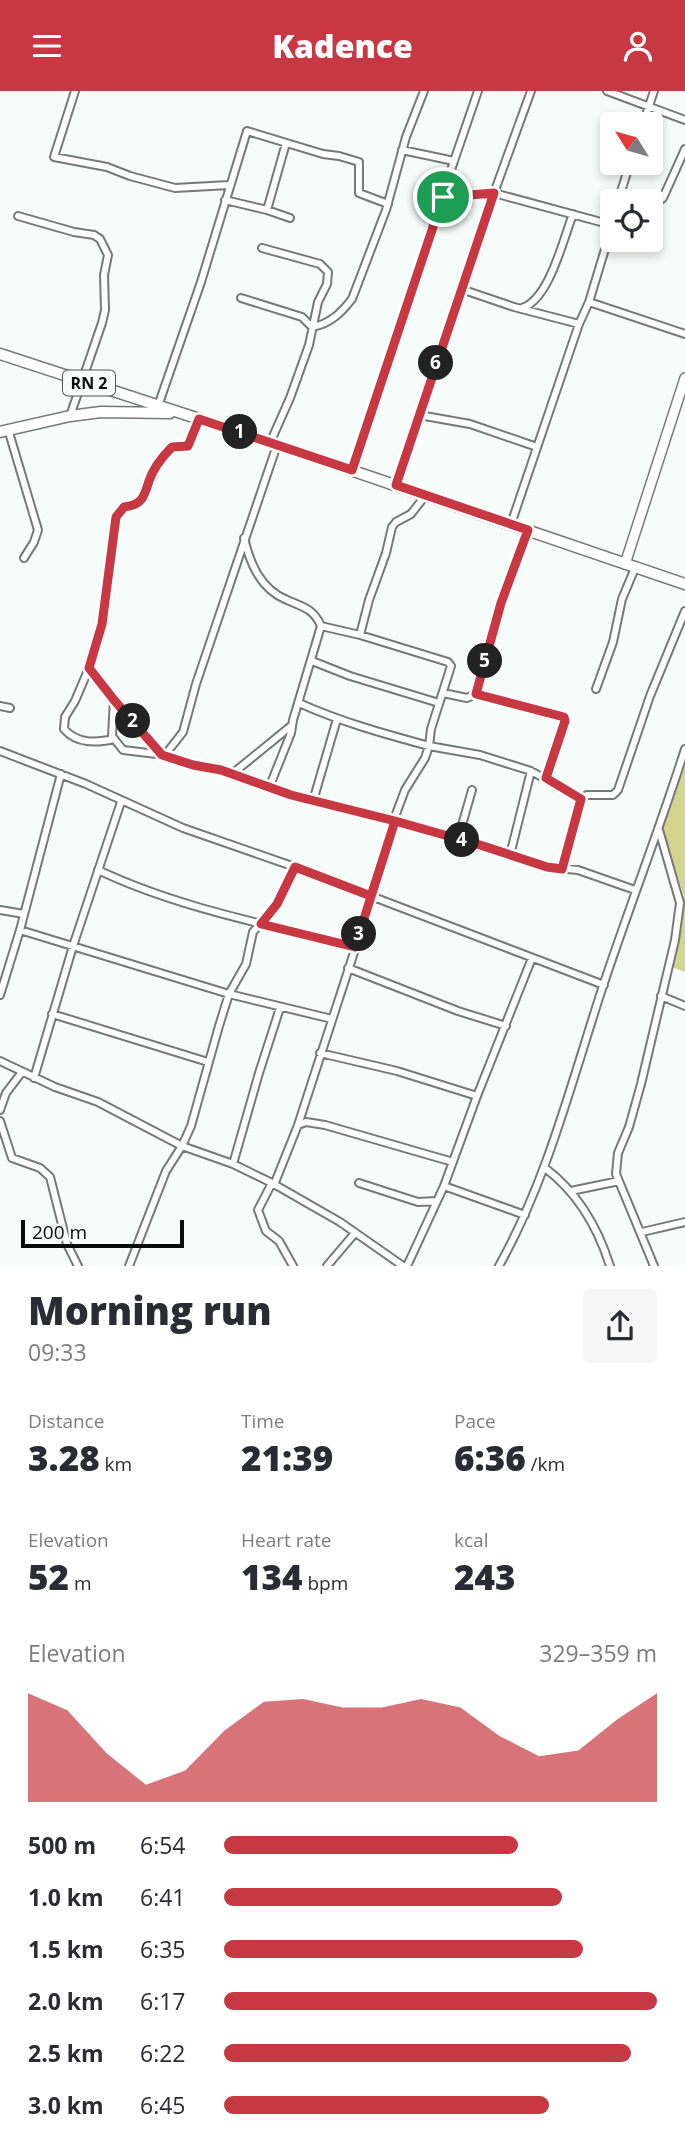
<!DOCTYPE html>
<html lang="en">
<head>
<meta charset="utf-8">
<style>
  :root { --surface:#fff; --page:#f7f7f7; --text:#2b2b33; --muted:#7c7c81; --accent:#c83843 }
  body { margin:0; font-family:"Open Sans",sans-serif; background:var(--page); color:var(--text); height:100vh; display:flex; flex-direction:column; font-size:26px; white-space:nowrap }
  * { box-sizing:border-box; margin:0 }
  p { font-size:23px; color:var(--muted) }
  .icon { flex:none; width:38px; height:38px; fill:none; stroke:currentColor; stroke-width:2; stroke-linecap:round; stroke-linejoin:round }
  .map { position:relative; height:1175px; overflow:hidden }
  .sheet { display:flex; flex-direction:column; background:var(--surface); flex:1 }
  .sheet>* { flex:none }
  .needle { width:46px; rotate:307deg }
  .buttons { position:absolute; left:600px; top:21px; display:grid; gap:14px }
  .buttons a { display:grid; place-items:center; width:63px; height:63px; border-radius:7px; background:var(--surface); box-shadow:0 4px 10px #0003; font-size:35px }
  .scale { position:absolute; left:21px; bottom:18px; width:163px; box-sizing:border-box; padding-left:7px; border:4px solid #0a0c0b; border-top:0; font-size:19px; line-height:24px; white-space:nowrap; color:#0a0c0b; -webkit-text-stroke:5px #f6fcf9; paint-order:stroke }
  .pin { position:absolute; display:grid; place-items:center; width:60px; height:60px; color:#fff; margin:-30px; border:4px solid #fff; border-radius:50%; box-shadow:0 2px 7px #0007 }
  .km { position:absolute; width:35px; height:35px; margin:-18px; border-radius:50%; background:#222; color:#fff; font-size:19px; line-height:35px; text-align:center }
  .round { display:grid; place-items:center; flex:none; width:74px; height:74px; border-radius:7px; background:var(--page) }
  .summary { display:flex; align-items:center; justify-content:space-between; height:119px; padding:0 28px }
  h1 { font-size:38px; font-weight:800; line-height:52px }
  .figures { display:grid; grid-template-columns:repeat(3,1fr); gap:10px; height:119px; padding:7px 28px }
  .figures div { display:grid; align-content:center }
  .figures b { font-size:35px; font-weight:800 }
  .figures small { font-size:19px; font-weight:400 }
  .figures p { font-size:19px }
  .chart { height:196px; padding:14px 28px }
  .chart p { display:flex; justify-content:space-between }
  .chart svg { width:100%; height:126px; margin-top:7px; fill:var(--accent); opacity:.7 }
  ul { padding:0 28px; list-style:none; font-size:23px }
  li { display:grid; grid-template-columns:112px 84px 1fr; align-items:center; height:52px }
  li i { height:18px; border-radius:9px; background:var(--accent) }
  header { display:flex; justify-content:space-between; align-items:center; height:91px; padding:0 28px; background:var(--accent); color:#fff; font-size:32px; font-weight:800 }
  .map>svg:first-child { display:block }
  .green { fill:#d3d48d }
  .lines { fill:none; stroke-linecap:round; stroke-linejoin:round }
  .street-casing { stroke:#757a78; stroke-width:10 }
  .secondary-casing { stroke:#757a78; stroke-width:12 }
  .primary-casing { stroke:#757a78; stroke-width:13 }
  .street { stroke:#fff; stroke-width:6 }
  .secondary { stroke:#fff; stroke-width:9 }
  .primary { stroke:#fff; stroke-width:10 }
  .route-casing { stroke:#fff; stroke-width:14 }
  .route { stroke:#c83843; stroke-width:9 }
  .labels { text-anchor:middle; stroke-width:6; stroke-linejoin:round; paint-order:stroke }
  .shield { fill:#f6fcf9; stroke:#515452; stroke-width:2 }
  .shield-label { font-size:16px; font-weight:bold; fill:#0a0c0b }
</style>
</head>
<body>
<header><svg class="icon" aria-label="menu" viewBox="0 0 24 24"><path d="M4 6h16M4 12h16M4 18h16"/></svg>Kadence<svg class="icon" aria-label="person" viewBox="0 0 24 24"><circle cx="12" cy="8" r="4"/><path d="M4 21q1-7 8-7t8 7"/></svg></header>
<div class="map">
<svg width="685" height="1175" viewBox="0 0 685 1175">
  <rect width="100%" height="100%" fill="#f6fcf9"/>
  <path class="green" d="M685 674V881L672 876 682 833 684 805 662 739Z"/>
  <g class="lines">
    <defs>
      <path id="street" d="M75 0 54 66 107 76 130 85 175 97 229 94
        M607 0 685 29
        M643 33 654 0
        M402 59 454 70 478 0
        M620 105 649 110
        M443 106 494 102 612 134
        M225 109 267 119 290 127
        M618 110 630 72
        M651 111 659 110 663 107 685 58
        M267 119 286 52
        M18 125 74 141 94 144 100 148 108 164 104 184 105 219 102 232 70 325
        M262 157 320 173 328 181 327 193 318 211 309 254 290 307 270 352
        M461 198 514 216 579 233
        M241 207 302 226 312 236C330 233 341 222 352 208L386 119 406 46 424 0
        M589 211 685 243
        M522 217C549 209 563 149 573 123
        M158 315 201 191 247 40 323 63 339 65 359 71V102L388 113
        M419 324 470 333 537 356
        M8 338 38 439 34 451 24 467
        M351 379 454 70
        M396 394 494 102 531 0
        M511 433 579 233 589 211 612 135
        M244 447C250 472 260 498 287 509 303 516 314 518 321 535L293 629 291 642 269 697
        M321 535 360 544 448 571 451 575 431 638 429 655 480 664 531 680 581 708
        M360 544 369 509 386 462 392 436 396 431 411 423 425 405
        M312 570 350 585 439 612
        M89 577 75 610 65 626 64 638C77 653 96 652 114 648
        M596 598 613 551 622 508 635 477
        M443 602 467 607 476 603 501 512 528 439
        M476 603 564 626 565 630 546 687
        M114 609 112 645 123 659 165 664 193 674 232 683 291 635
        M0 615 10 617
        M0 660 86 693 183 737 295 776 604 894
        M162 664 114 609 89 577 102 533 115 426 124 417C161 412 145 354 188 355L199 328
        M165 664 183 641 196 593 277 354
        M232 683 291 704 458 748 547 776 578 779 635 799
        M313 710 337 628
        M458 748 472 699
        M510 764 531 680
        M562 778 581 708 587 704H613L618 699 650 605 685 520
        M98 779C178 817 270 834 355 856
        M0 819 24 823
        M20 839 229 903 332 928
        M348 877 458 920 506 935
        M0 904 20 839 61 683
        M661 905 685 915
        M52 923 208 971
        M320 962 397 980 477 1005
        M0 970 55 996 98 1011 182 1055 233 1073 272 1092 340 1131 403 1175
        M34 987 73 855 121 711
        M0 1019 6 1002 22 981
        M0 1030 12 1067 40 1077 50 1086 67 1153 78 1175
        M298 1034 306 1031 325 1034 453 1071
        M233 1073 259 982 280 917
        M545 1077C577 1101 598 1137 610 1175
        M272 1092 258 1119 266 1140 279 1150 293 1175
        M359 1092 418 1111 437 1110
        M274 1094 298 1034 384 769 396 723 405 699 425 667 429 655C385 643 341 631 299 612
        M444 1095 525 1124
        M571 1100 619 1090
        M642 1141 685 1131
        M129 1175 166 1080 182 1055 191 1035 219 935 229 903 246 873 253 841 277 813 295 776
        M327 1175 355 1142
        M407 1175 444 1095 477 1005 532 867
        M499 1175C547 1089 571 993 601 901 628 819 659 740 685 658
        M654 1175 616 1083 618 1062 629 1036 641 993 675 849 680 812 659 739"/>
      <path id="secondary" d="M625 473 685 287"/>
      <path id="primary" d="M0 263 230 338 685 493
        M0 341 70 325 101 321 170 322"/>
    </defs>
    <use href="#street" class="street-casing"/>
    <use href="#secondary" class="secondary-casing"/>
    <use href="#primary" class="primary-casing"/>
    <use href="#street" class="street"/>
    <use href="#secondary" class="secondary"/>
    <use href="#primary" class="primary"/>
  </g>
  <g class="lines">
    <defs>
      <path id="route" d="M443 106 352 379 199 328 188 355 172 356C163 365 153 378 149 390 144 406 142 414 124 416L116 426 102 533 89 577 114 609 162 664 193 674 221 679 291 704 395 730 355 856 261 833 277 813 295 776 371 805 395 730 480 754 547 776 562 778 581 708 546 687 565 630 564 626 476 603 501 512 528 439 396 394 494 102 443 106"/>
    </defs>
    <use href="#route" class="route-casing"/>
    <use href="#route" class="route"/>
  </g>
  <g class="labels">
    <rect class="shield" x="63" y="279.5" width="52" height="25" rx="5"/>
    <g class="shield-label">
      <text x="89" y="298">RN 2</text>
    </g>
  </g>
</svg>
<div class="buttons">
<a><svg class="needle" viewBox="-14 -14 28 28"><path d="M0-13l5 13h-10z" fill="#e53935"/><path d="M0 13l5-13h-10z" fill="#7c7c81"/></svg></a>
<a><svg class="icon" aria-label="locate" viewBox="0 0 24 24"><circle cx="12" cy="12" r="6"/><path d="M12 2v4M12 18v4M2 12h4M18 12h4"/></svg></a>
</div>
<div class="scale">200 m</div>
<div class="pin" style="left:443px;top:106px;background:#1e9e55"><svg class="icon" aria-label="arrive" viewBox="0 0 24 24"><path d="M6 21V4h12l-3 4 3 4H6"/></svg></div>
<b class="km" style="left:240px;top:341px">1</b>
<b class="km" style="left:133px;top:630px">2</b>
<b class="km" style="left:359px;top:843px">3</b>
<b class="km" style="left:462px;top:749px">4</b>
<b class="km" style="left:485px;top:570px">5</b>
<b class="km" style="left:436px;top:272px">6</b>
</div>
<section class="sheet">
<div class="summary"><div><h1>Morning run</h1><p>09:33</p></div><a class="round"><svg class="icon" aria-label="share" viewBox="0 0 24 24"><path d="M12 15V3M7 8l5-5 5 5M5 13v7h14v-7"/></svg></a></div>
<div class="figures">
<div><p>Distance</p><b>3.28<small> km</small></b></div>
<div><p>Time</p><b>21:39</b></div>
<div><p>Pace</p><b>6:36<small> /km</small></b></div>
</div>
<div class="figures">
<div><p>Elevation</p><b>52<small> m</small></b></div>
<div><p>Heart rate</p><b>134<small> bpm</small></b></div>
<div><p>kcal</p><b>243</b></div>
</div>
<div class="chart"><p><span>Elevation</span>329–359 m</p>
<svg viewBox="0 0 160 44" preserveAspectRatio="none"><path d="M0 44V6L10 12L20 27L30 38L40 33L50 19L60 9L70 8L80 11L90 11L100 8L110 11L120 21L130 28L140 26L150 15L160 6V44z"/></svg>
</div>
<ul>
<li><b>500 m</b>6:54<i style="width:68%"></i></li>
<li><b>1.0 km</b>6:41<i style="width:78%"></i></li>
<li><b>1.5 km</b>6:35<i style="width:83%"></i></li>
<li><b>2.0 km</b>6:17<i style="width:100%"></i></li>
<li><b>2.5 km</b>6:22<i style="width:94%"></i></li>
<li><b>3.0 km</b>6:45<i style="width:75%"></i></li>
</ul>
</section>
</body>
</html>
